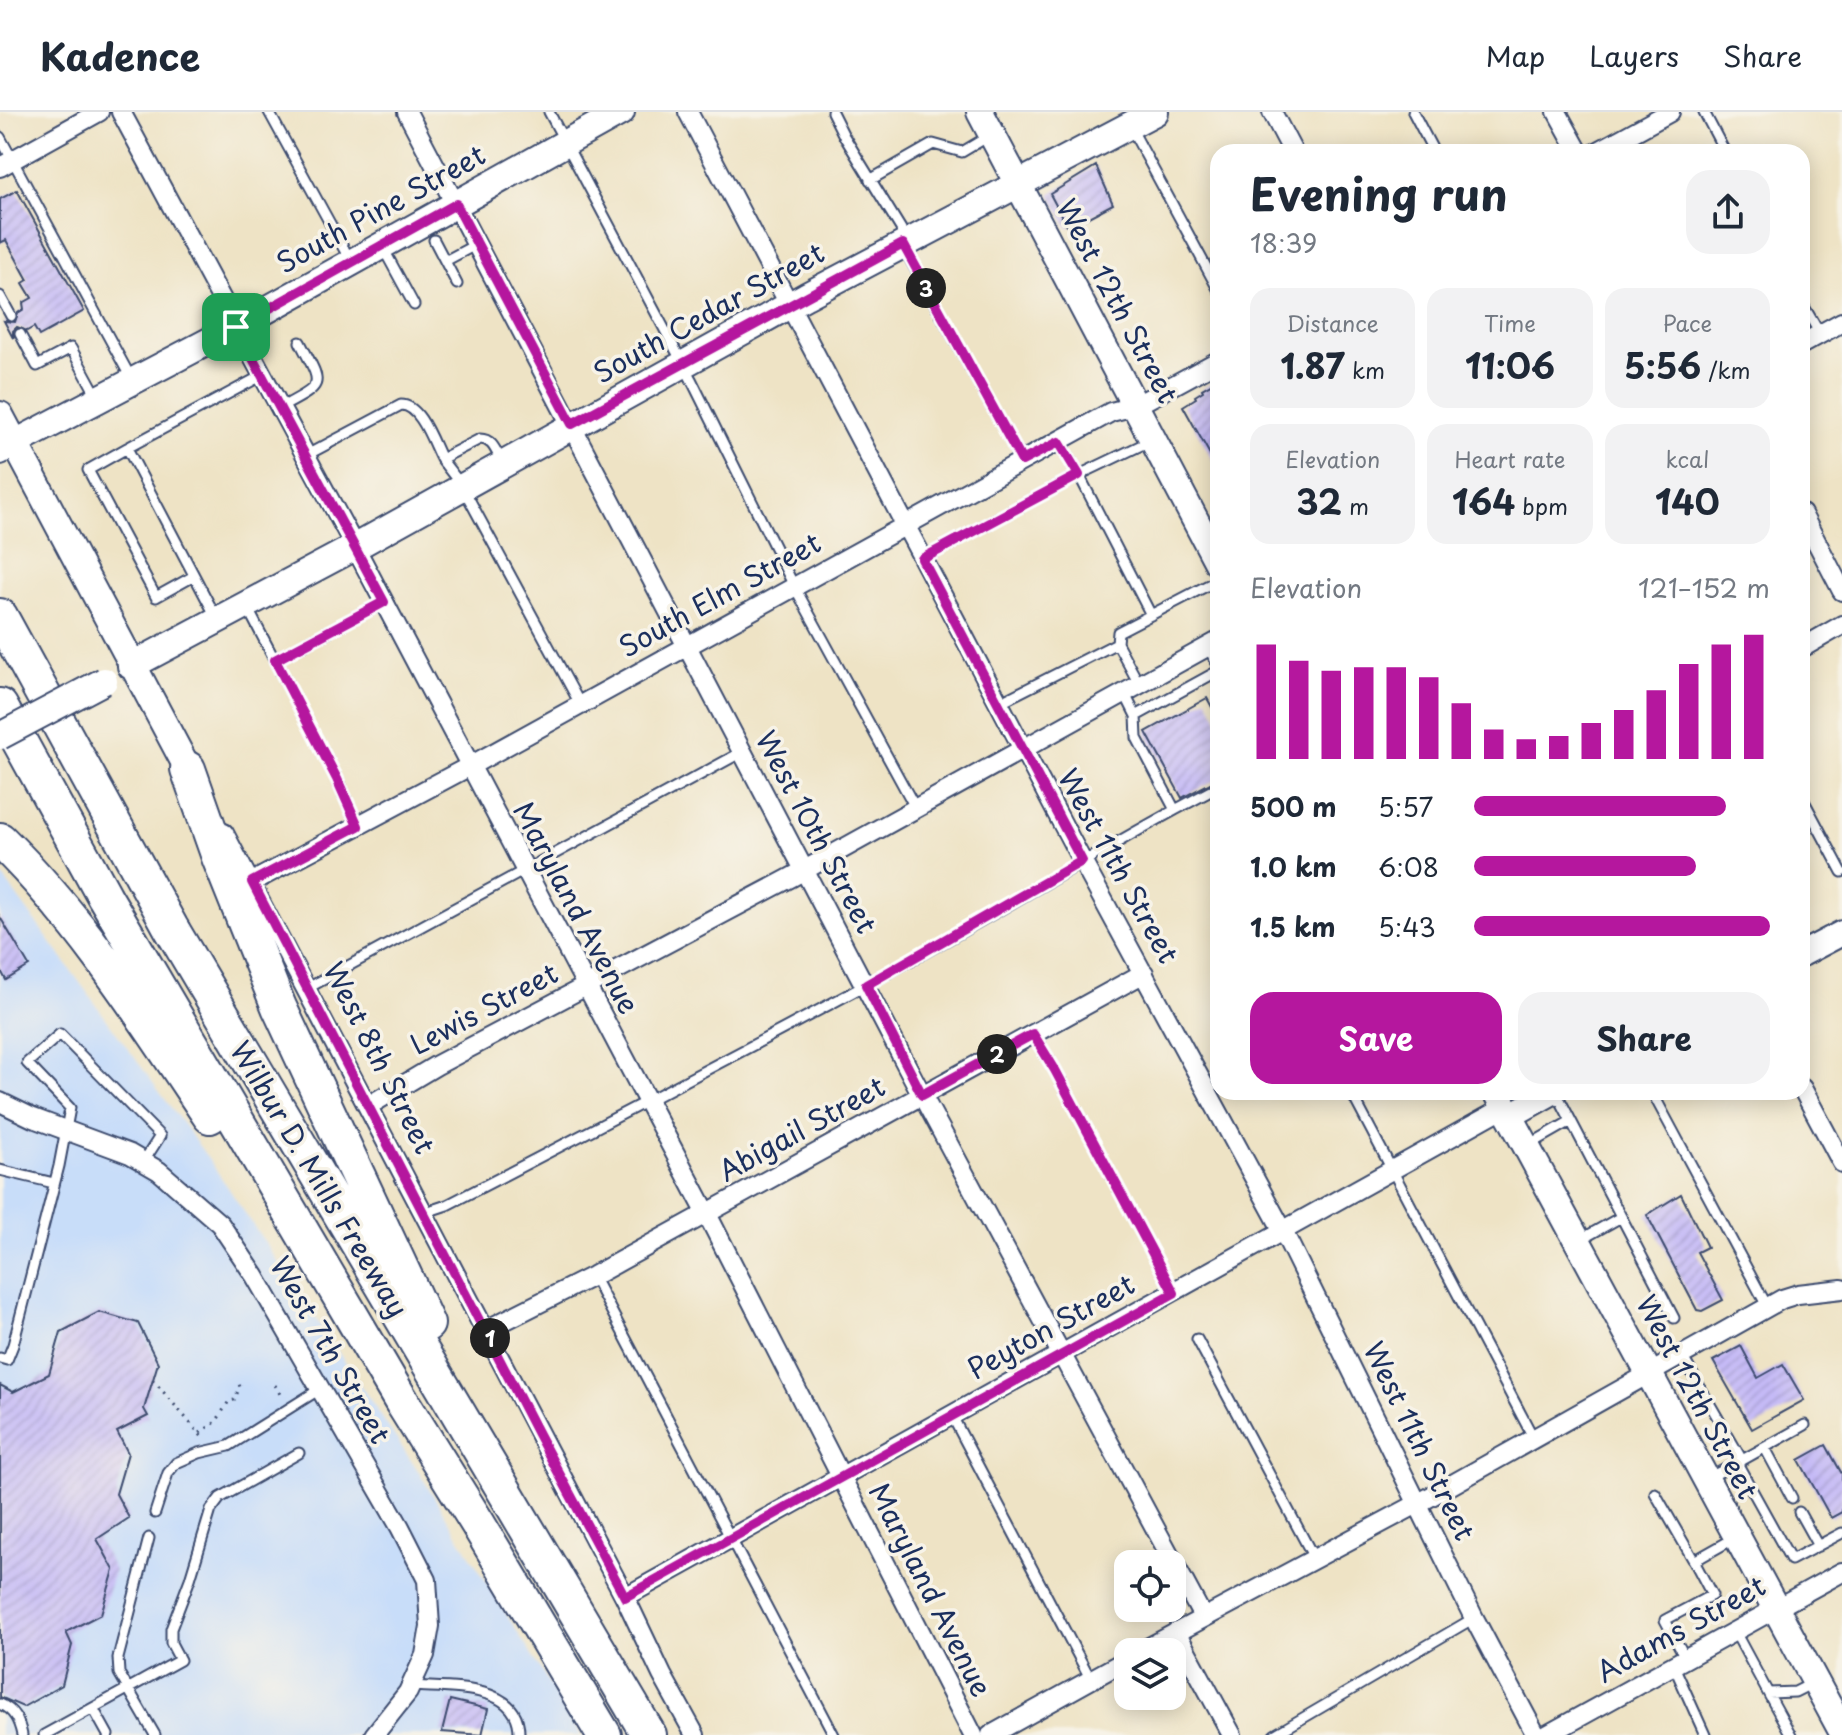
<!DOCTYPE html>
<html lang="en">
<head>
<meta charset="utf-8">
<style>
  :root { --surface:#fff; --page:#f2f2f3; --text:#1f2937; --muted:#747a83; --line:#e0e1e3; --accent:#b5179e }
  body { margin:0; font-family:"Playpen Sans",sans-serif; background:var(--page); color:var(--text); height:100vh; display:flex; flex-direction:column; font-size:30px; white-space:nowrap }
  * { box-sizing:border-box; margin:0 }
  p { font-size:26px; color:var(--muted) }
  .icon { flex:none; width:44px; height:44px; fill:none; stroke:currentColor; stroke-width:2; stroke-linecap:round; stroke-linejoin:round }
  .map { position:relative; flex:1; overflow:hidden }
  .details { position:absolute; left:1210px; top:32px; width:600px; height:956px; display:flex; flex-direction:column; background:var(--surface); border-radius:24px; box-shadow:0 4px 20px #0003 }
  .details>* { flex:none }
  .tools { position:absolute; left:1114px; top:1438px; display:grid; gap:16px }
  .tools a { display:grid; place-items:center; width:72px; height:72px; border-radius:16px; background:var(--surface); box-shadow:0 4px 20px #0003; font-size:40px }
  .pin { position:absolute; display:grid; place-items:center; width:68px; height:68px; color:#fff; margin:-34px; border-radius:16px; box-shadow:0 4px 12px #0006 }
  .km { position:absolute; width:40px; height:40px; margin:-20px; border-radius:50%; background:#222; color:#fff; font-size:22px; line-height:40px; text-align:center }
  .round { display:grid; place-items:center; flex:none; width:84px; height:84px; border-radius:24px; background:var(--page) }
  .headline { display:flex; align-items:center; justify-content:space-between; height:136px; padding:0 40px }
  h1 { font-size:44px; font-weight:700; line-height:60px }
  .stats { display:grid; grid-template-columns:repeat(3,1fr); gap:12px; height:136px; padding:8px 40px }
  .stats div { display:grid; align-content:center; border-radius:20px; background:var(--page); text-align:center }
  .stats b { font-size:34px; font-weight:700 }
  .stats small { font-size:22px; font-weight:400 }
  .stats p { font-size:22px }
  .chart { height:224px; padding:16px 40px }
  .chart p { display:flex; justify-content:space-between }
  .chart svg { width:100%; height:144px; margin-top:8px; stroke:var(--accent); stroke-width:6 }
  .primary-button { display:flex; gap:16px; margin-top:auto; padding:16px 40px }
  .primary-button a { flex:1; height:92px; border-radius:24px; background:var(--accent); color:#fff; font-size:32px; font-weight:700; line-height:92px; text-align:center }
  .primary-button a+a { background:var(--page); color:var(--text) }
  ul { padding:0 40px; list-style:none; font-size:26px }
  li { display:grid; grid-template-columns:128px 96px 1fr; align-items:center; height:60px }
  li i { height:20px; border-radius:10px; background:var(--accent) }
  header { display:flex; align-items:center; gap:48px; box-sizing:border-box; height:112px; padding:0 40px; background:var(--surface); border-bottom:2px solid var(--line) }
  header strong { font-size:38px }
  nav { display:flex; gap:44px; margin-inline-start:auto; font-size:28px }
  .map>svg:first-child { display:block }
  .built { fill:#c8ddf9 }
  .building { fill:url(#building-hatch) }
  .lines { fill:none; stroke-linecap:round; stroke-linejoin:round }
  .service-casing { stroke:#3b4a6d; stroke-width:13 }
  .minor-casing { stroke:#3b4a6d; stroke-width:22 }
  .tertiary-casing { stroke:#3b4a6d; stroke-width:28 }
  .secondary-casing { stroke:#3b4a6d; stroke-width:30 }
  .motorway-casing { stroke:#3b4a6d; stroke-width:38 }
  .path { stroke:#3b4a6d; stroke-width:3; stroke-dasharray:2 6; stroke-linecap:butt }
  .service { stroke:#fff; stroke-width:9 }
  .minor { stroke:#fff; stroke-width:18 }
  .tertiary { stroke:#fff; stroke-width:24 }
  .secondary { stroke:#fff; stroke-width:26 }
  .motorway { stroke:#fff; stroke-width:34 }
  .secondary-bridge-casing { stroke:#3b4a6d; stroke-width:30; stroke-linecap:butt }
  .secondary-bridge { stroke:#fff; stroke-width:26 }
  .route-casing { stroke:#fff; stroke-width:16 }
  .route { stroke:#b5179e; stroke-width:10 }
  .labels { text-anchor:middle; stroke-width:7; stroke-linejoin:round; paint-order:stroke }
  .street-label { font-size:28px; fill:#1b2f5e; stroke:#f7f3e8 }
</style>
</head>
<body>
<header>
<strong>Kadence</strong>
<nav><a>Map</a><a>Layers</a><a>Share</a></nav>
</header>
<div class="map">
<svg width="1842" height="1623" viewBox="0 0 1842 1623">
  <defs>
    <pattern id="building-hatch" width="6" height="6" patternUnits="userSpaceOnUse" patternTransform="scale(2)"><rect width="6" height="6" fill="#c5baf6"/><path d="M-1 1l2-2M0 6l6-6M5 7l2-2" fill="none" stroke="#a9a0d5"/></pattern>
  </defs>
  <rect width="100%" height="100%" fill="#f7f3e8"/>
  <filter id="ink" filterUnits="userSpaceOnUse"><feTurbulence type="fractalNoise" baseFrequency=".0125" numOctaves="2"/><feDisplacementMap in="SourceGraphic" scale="16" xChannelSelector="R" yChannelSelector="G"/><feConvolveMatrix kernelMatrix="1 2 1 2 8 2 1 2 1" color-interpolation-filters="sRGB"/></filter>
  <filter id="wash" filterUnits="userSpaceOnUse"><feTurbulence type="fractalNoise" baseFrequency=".006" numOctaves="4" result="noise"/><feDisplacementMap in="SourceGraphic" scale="32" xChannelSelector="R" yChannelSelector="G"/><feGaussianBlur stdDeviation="1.8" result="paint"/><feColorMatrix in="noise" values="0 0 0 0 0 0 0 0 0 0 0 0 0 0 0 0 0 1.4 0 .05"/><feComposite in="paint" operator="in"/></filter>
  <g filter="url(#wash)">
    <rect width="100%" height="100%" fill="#eee3c5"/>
    <path class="built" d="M0 761 210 1049 420 1362 581 1623H0Z"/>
    <g id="blocks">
      <path class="building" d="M1096 54 1113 92 1068 116 1050 82Z
        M17 78 84 199 39 224 34 215 27 219 17 215 13 219V226L4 209 15 210 18 201 24 197 23 191 32 186 23 171 28 168 6 128 0 131V87Z
        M1218 268V357L1183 294 1196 286 1195 284 1203 279 1202 277Z
        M1207 586 1218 606V667L1182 686 1146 620Z
        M0 805 29 854 6 868 0 857Z
        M1681 1082 1707 1135 1697 1140 1723 1188 1702 1199 1697 1198 1647 1103Z
        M99 1200 138 1211 158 1251 144 1297 148 1304 117 1320 128 1341 116 1382 129 1406 97 1427 114 1458 101 1502 66 1520 72 1533 62 1573 23 1595 0 1585V1273L13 1280 49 1262 61 1220Z
        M1741 1234 1758 1266 1783 1252 1804 1288 1752 1317 1713 1249Z
        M1826 1333 1842 1362V1400L1831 1406 1799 1348Z
        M450 1588 488 1597 482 1623 442 1620Z"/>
    </g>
  </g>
  <g filter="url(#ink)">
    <use href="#blocks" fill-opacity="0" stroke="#3b4a6d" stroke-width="2"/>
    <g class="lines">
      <defs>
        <path id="service" d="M269 0 350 148
          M549 0 691 267 794 474 916 697
          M832 0 844 24 901 117 903 132 909 145 1022 349
          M1413 0 1434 40
          M1704 0 1725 40
          M1131 16 1218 177
          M0 25 132 268
          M870 68 933 32 962 40 989 24
          M434 128 457 172
          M383 136 414 193
          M445 149 477 132
          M0 184 11 204
          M1802 191 1820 222
          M20 222 37 254 71 236 97 284
          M280 296C326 271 323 275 300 230
          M1059 330 1079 363 1152 328
          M127 336 263 263
          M305 344 401 293C421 293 433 332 441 347
          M502 350C496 340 493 327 480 327L441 347 462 374 580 592
          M922 447 1079 363 1151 503
          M194 464 156 485 88 358 127 336 216 505
          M247 495 337 667 358 714
          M1207 534 1218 553
          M275 548 384 490
          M1139 572 1117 531 1118 520 1218 468
          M999 591 1117 531
          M1136 604 1218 559
          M1802 685 1842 760
          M1175 698 1218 675
          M306 877 742 640
          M1033 922 1055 958 1174 1181
          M1351 980 1533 1325
          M1556 980 1674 1206
          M1652 980 1767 1194
          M1529 1033 1571 1009
          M0 1058 54 1071
          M423 1101 447 1093C587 1021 726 948 864 874 969 818 1071 755 1175 698L1137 626 1136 604 1124 580
          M1580 1128 1621 1105
          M593 1164 834 1623
          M1197 1227 1314 1446
          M1681 1242 1742 1348
          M0 1246 7 1248 13 1233 59 1054 70 996 27 951 60 922 160 1024 144 1049
          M952 1304 1091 1568
          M1805 1313 1737 1351 1791 1448 1842 1421
          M1765 1336 1792 1386
          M1708 1366 1737 1351
          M1655 1381 1694 1449 1733 1427
          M1799 1400 1818 1434
          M155 1401 168 1361 176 1351 199 1341 229 1334 320 1277
          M149 1426 118 1546 119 1561 155 1623
          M1735 1520 1768 1581 1795 1580 1813 1571
          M1686 1547 1665 1508 1712 1483 1694 1449
          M1674 1554 1705 1623
          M412 1574C447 1577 521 1570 519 1623
          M1768 1581 1791 1623
          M0 1592C14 1598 19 1609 22 1623
          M93 1596 108 1623
          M44 1623 180 1548 171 1531V1517L190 1467 211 1398 220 1386 299 1341
          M1274 1623 1474 1506"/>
        <path id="minor" d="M121 0 355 435 707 1102 973 1623
          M407 0 922 983 1203 1505
          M688 0 1082 749 1283 1119 1474 1506 1536 1623
          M1272 0 1293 40
          M1557 0 1579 40
          M1597 40 1670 0
          M0 55 99 0
          M1802 232 1842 210
          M1802 402 1842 479
          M1802 536 1842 513
          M224 721 625 1485 662 1563 695 1623
          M252 770 470 654 1111 300 1135 294 1218 249
          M1802 976 1842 1051
          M0 990 33 1006 130 1042 159 1059 220 1112 255 1164 400 1415 427 1468 430 1514 425 1543 408 1580 374 1623
          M368 994 437 953 792 765 1218 529
          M486 1218 593 1164 1144 861
          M625 1485 1505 995
          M1176 1520 1232 1623
          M1140 1540 1419 1391 1782 1187 1798 1182 1842 1177
          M991 1623 1128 1547
          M1547 1623 1842 1460"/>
        <path id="tertiary" d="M1802 842 1842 821
          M1510 1004 1553 980"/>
        <path id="secondary" d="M980 0 1218 451
          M0 303 188 657
          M0 339 236 215 621 0
          M131 554 355 435 806 184 1155 0
          M1497 980 1842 1619"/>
        <path id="motorway" d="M0 504 171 816 649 1623
          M0 594 105 785 402 1290 478 1412 604 1623
          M188 657 220 748 279 895 427 1212
          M0 728C83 809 145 907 210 1004"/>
      </defs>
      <use href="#service" class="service-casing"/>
      <use href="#minor" class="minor-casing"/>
      <use href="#tertiary" class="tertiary-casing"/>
      <use href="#secondary" class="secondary-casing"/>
      <use href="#motorway" class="motorway-casing"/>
      <path class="path" d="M153 1268 204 1327
        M275 1273 281 1284
        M200 1321 216 1310 229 1289 234 1288 240 1275 238 1269"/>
      <use href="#service" class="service"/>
      <use href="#minor" class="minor"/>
      <use href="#tertiary" class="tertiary"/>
      <use href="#secondary" class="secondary"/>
      <use href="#motorway" class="motorway"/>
      <defs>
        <path id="secondary-bridge" d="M0 624 104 569"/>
      </defs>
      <use href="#secondary-bridge" class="secondary-bridge-casing"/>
      <use href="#secondary-bridge" class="secondary-bridge"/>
    </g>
  </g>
  <g class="lines" filter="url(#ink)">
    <defs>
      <path id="route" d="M456 92 572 312 903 132 1022 349 1059 330 1079 363 922 447 1082 749 866 873 922 983 1033 922 1055 958 1174 1181 625 1485 538 1322 252 770 358 714 337 667 275 548 384 490 236 215Z"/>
    </defs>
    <use href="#route" class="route-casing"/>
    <use href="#route" class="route"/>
  </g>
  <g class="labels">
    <g class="street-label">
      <text transform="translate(381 97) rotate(-29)" y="10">South Pine Street</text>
      <text transform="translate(1117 189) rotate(62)" y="10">West 12th Street</text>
      <text transform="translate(709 201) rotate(-29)" y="10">South Cedar Street</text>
      <text transform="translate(720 483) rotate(-29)" y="10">South Elm Street</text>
      <text transform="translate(816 720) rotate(62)" y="10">West 10th Street</text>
      <text transform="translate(1118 754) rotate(61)" y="10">West 11th Street</text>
      <text transform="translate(576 796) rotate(62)" y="10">Maryland Avenue</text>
      <text transform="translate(484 897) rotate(-28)" y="10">Lewis Street</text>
      <text transform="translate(379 946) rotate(63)" y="10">West 8th Street</text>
      <text transform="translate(802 1017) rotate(-29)" y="10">Abigail Street</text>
      <text transform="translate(319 1067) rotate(59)" y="10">Wilbur D. Mills Freeway</text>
      <text transform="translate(1051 1215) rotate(-29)" y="10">Peyton Street</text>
      <text transform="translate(330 1238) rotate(60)" y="10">West 7th Street</text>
      <text transform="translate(1697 1285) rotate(62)" y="10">West 12th Street</text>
      <text transform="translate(1419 1329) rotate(64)" y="10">West 11th Street</text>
      <text transform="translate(930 1478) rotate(63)" y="10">Maryland Avenue</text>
      <text transform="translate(1681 1517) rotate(-29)" y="10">Adams Street</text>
    </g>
  </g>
</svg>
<div class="tools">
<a><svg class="icon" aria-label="locate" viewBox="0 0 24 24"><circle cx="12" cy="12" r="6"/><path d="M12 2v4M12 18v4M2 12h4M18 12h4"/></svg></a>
<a><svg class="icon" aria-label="layers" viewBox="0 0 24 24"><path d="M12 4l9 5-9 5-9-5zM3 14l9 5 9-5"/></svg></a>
</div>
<div class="pin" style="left:236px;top:215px;background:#1e9e55"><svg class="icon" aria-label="arrive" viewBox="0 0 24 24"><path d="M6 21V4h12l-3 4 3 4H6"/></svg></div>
<b class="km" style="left:490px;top:1226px">1</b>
<b class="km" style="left:997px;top:942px">2</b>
<b class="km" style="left:926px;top:176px">3</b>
<section class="details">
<div class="headline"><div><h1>Evening run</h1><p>18:39</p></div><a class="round"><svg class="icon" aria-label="share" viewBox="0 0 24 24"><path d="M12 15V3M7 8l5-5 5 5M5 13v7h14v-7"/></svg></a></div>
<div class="stats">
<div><p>Distance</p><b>1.87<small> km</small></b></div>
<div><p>Time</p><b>11:06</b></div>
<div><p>Pace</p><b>5:56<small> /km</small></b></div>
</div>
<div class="stats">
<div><p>Elevation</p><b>32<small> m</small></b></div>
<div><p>Heart rate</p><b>164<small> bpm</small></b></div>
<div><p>kcal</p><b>140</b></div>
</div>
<div class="chart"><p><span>Elevation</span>121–152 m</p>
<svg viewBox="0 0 160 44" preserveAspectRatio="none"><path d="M5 44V9M15 44V14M25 44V17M35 44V16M45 44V16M55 44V19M65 44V27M75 44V35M85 44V38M95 44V37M105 44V33M115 44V29M125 44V23M135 44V15M145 44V9M155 44V6"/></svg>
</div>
<ul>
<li><b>500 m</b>5:57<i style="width:85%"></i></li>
<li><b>1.0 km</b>6:08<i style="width:75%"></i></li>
<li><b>1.5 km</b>5:43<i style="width:100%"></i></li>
</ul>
<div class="primary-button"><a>Save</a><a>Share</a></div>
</section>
</div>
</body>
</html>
